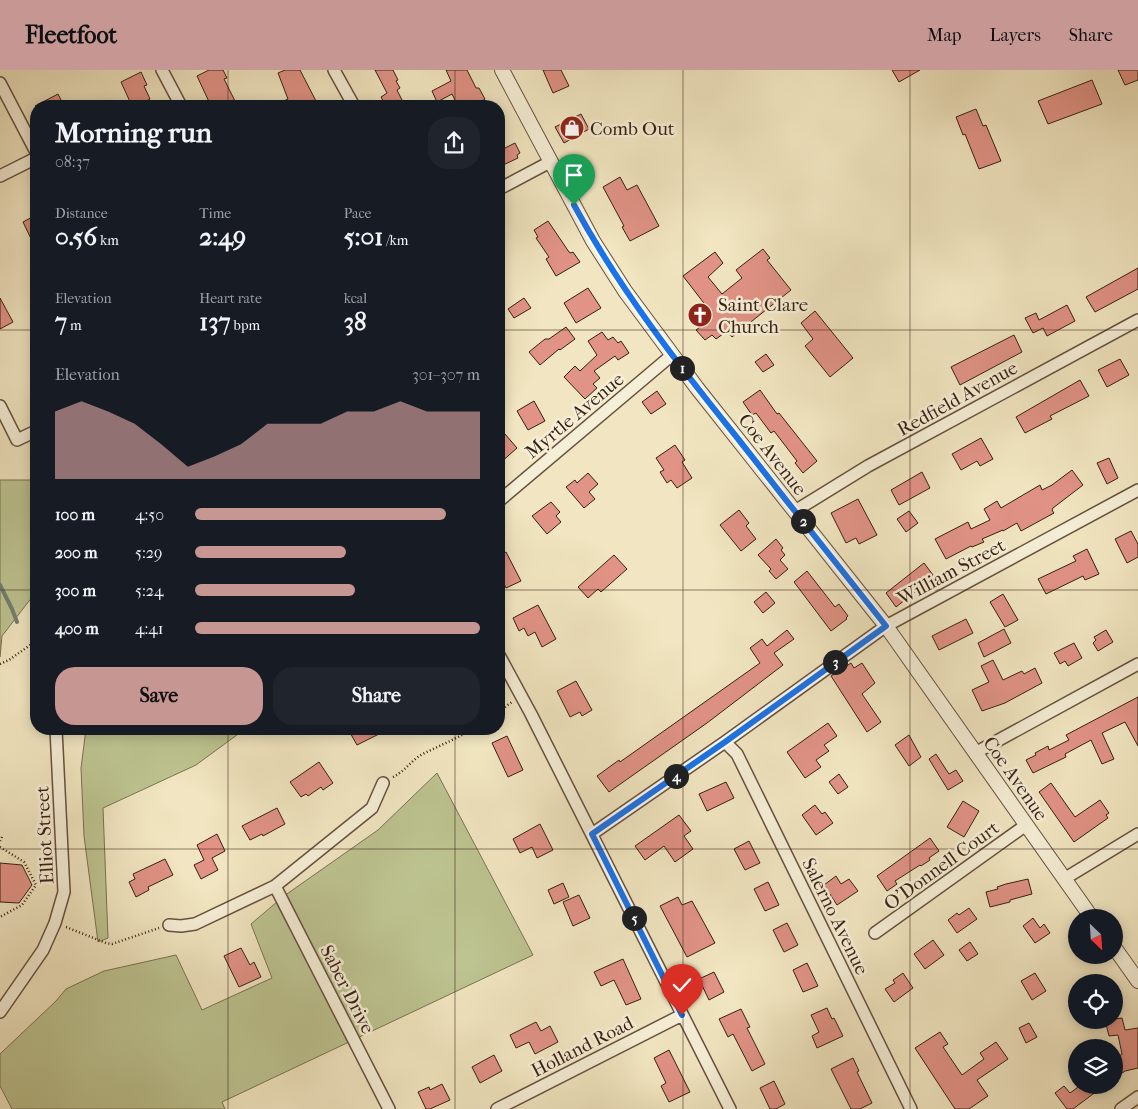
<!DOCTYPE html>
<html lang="en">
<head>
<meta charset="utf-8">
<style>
  :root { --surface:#171b24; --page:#20242c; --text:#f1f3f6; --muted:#9ea1a6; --accent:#c59692 }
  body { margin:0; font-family:"IM FELL French Canon",serif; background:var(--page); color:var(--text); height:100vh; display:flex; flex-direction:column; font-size:19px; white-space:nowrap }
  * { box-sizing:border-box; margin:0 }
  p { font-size:16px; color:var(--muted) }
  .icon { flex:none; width:28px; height:28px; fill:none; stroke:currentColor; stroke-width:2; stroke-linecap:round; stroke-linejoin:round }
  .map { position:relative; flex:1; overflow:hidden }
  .side { position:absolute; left:30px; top:30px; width:475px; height:635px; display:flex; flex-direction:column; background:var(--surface); border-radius:20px; box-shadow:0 2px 12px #0003 }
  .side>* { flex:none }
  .needle { width:32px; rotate:155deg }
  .fabs { position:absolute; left:1068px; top:839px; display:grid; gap:10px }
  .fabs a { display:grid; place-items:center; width:55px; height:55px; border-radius:50%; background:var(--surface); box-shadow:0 2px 12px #0003; font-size:25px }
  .pin { position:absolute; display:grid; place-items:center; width:42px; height:42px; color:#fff; margin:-51px -21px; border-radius:50% 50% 50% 0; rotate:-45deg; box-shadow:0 0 5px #0007 }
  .pin .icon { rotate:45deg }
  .km { position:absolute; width:25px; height:25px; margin:-12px; border-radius:50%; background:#222; color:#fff; font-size:14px; line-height:25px; text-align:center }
  .round { display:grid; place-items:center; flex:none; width:52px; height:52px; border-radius:20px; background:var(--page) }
  .headline { display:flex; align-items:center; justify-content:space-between; height:85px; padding:0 25px }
  h1 { font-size:28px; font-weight:800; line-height:38px }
  .figures { display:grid; grid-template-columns:repeat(3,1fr); gap:8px; height:85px; padding:5px 25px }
  .figures div { display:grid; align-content:center }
  .figures b { font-size:25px; font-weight:800 }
  .figures small { font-size:14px; font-weight:400 }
  .figures p { font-size:14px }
  .chart { height:140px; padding:10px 25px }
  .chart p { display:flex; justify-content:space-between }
  .chart svg { width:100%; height:90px; margin-top:5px; fill:var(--accent); opacity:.7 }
  .action { display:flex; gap:10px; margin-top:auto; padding:10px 25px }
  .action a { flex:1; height:58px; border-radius:20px; background:var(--accent); color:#111; font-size:20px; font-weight:800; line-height:58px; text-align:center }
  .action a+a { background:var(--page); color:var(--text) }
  ul { padding:0 25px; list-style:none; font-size:16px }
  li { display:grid; grid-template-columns:80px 60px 1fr; align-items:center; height:38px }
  li i { height:12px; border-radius:6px; background:var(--accent) }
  header { display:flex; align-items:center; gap:30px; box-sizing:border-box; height:70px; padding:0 25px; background:var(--accent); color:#111 }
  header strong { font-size:24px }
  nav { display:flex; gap:28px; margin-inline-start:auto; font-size:18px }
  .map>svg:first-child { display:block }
  .green { fill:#bdc491; stroke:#7a7252 }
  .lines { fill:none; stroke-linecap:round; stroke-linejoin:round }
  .stream { stroke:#737f74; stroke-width:4 }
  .building { fill:#e19386; stroke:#371f14 }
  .minor-casing { stroke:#66513f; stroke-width:14 }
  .tertiary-casing { stroke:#66513f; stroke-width:16 }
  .path { stroke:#371f14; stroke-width:2.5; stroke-dasharray:1 2.5; stroke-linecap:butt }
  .minor { stroke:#f6efd7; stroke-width:11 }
  .tertiary { stroke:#f6efd7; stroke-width:14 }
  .route-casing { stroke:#fff; stroke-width:10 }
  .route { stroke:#1a73e8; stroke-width:6 }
  .grid { fill:none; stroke:#371f14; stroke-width:1; stroke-opacity:0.55 }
  .labels { text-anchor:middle; stroke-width:5; stroke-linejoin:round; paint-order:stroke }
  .poi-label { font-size:19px; fill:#371f14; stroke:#f6efd7; text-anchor:start }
  .street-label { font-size:19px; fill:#371f14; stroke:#f6efd7 }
</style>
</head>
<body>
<header>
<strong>Fleetfoot</strong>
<nav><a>Map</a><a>Layers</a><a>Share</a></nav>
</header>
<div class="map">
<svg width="1138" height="1039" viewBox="0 0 1138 1039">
  <rect width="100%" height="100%" fill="#f1e6c1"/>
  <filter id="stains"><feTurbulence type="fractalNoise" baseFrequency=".004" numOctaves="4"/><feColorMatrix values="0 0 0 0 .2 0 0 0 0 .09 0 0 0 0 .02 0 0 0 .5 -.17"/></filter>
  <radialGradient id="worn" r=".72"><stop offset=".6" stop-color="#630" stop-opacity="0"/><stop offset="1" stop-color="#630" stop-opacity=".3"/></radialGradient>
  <path class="green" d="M0 410H36V522L2 566 0 587Z
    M86 659H245L196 695 103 738 108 868 98 872 84 766 81 698Z
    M437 703 533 885 222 1032 225 1039H12L0 1016V984L56 931 66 919 104 901 176 885 202 940 272 908 251 854 284 826 378 760Z"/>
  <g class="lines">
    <path class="stream" d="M0 515 12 539 17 552"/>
  </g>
  <path class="building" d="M209 0H223L227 8 224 9 235 31 232 33 233 36H211L197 6Z
    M285 0H300L317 33 311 36H273L288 29 278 3Z
    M375 0H393L398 10 396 11 400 18 397 20 405 36H386L381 27 387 23Z
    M446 0H467L476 18H479L485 29 475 36H458L452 24 437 32 432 21 451 11Z
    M543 0H561L569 16 553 23Z
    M892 0H920L899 12Z
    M1118 0H1138V10L1125 15Z
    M141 2 147 15 144 16 150 29 136 36H132L121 12Z
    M1092 10 1102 34 1048 54 1038 31Z
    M58 24 64 36H35Z
    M976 39 983 56 986 55 1001 91 979 99 965 64 963 65 956 47Z
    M581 44 589 59 564 73 555 57Z
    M515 73 520 83 517 85 518 88 499 97V81Z
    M620 107 627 120 637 115 659 156 630 171 622 157 624 156 603 117Z
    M36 145V179L23 152Z
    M548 151 569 182 571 183 573 182 580 192 556 206 546 189 549 187 536 168 538 167 534 160Z
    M763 179 770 188 767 190 791 220 732 267 727 261 716 269 712 265 705 270 696 260 704 254 700 249 710 241 683 206 715 182 723 193 708 207 722 224 742 208 736 200Z
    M1138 198V219L1095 242 1086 227Z
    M588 218 601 238 576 253 564 233Z
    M0 228 13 252 0 259Z
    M524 228 531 238 514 248 508 239Z
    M1067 235 1075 251 1047 266 1043 258 1033 263 1025 248 1036 243 1039 250Z
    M815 241 853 288 830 307 805 276 813 269 801 253Z
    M566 257 575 269 560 280 559 279 540 295 529 282 545 269H549Z
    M602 262 608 270 613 267 618 273 621 271 629 283 618 290 615 286 594 301 600 308 593 314 597 318 585 329 564 307 575 296 580 301 597 285 588 271Z
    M1014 265 1022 282 960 315 951 297Z
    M766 284 774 295 763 302 755 292Z
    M1120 289 1129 305 1107 317 1098 300Z
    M1080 310 1089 326 1050 346 1052 349 1025 363 1016 347Z
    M760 320 777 344 779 343 817 391 803 403 795 393 797 391 774 361 771 363 756 343 752 345 743 332Z
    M657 321 666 334 651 344 642 332Z
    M534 331 545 351 528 360 517 341Z
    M505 364 517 378 499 394V369Z
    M981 368 993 389 980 396 977 391 961 400 952 384Z
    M675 375 685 390 682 392 692 408 677 418 671 410 667 413 660 402 664 400 656 388Z
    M1109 388 1118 408 1107 414 1097 393Z
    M1072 400 1083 415 1053 438 1052 440 1054 443 1021 461 1017 453 1003 461V460L982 469 984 472 972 477 971 476 946 489 935 469 968 452 971 459 990 450 984 439 997 431 1001 438 1040 415 1042 420 1052 415Z
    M922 402 930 418 899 435 891 420Z
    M588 403 598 414 589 422 595 429 584 438 566 417 575 410 577 413Z
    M858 429 877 465 859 474 856 468 846 473 831 443Z
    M551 432 560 442 556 446 561 452 547 464 532 446Z
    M739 440 749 453 746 456 756 469 741 481 720 455Z
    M909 441 918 453 906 462 897 449Z
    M1131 461 1138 474V487L1127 493 1115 469Z
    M776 469 783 478 781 480 785 485 780 490 788 499 776 509 769 501 771 499 758 485Z
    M1087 479 1099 504 1085 510 1083 506 1046 524 1038 509 1076 491 1073 486Z
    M506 482 521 511 506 518 499 504V486Z
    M614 485 627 499 601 522 598 519 588 528 578 517Z
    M924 493 933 505 914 520 915 522 896 537 886 523Z
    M807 501 835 537 839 534 848 546 846 548 847 549 831 561 794 512Z
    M766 522 775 533 763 543 754 532Z
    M1003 524 1018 550 1005 557 990 532Z
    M538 535 556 569 542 577 535 562 528 566 524 558 519 561 513 548Z
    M966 549 973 563 939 580 932 566Z
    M1004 559 1011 573 984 587 978 573Z
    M787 560 794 569 774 583 783 595 707 653 609 722 597 706 619 690 620 692 760 593 750 578 762 569 767 576Z
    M1106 560 1113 572 1098 581 1093 573 1096 570 1094 567Z
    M1074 573 1082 588 1068 596 1065 591 1060 594 1054 583Z
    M993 590 1003 610 1022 601 1024 604 1035 598 1042 613 1005 633 982 641 972 620 989 612 981 596Z
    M851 593 854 598 862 593 875 613 862 624 881 652 867 662 831 606Z
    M576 611 592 640 582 646 580 642 570 647 557 621Z
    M1138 627V676L1125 652 1102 663 1114 689 1102 694 1091 670 1065 684 1066 687 1033 703 1026 690 1036 685 1035 683 1048 676 1049 680 1069 670 1066 665Z
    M828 653 837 666 824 675 829 681 816 690 821 697 805 708 787 682Z
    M348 659H389L357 675Z
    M909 665 921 687 909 696 895 675Z
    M507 666 523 700 508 707 492 673Z
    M936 684 949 704 956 700 963 711 948 720 929 689Z
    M319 692 333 713 323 720 321 717 308 726 306 724 301 727 290 712Z
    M839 704 848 717 838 724 829 712Z
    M726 712 734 728 707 741 699 724Z
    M1051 713 1075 747 1100 730 1109 743 1106 745 1108 748 1074 772 1039 722Z
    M963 731 979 741 964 767 947 757Z
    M815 735 822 744 825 742 833 753 816 765 802 745Z
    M277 738 285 754 263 766 262 764 250 770 242 756Z
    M679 745 691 761 684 766 693 779 675 792 664 776 645 790 635 776Z
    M540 754 553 780 537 788 532 777 520 783 513 769Z
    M217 764 225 781 212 788 218 800 201 809 194 795 204 790 197 775Z
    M930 768 939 781 929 788 930 790 921 796 920 795 895 811 897 814 887 821 877 806Z
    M749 771 760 793 745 800 734 779Z
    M165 789 173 805 148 817 149 820 136 827 129 812 135 809 133 804Z
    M0 793 22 795 32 815 19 833 0 832Z
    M836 806 841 814 849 809 858 821 837 835 824 815Z
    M1028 809 1032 824 1010 830V832L990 837 986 822 998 819 997 817 1006 814Z
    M768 812 779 835 765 841 754 819Z
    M563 813 569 827 554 834 548 820Z
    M579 825 590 848 573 856 563 832Z
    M678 827 682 835 692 831 715 873 687 887 660 836Z
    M969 838 977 849 957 863 948 850 957 843 959 845Z
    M1033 848 1040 858 1044 854 1050 863 1035 873 1023 856Z
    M787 853 798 875 784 882 773 860Z
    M933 870 944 885 925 899 914 884Z
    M970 872 978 884 967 891 959 880Z
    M241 878 250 895 254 892 261 907 239 917 224 886Z
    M623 889 641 929 626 935 614 910 601 916 594 902Z
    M807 893 818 916 803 922 793 900Z
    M714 902 724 922 709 930 699 909Z
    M903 903 913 918 894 932 885 919 895 913 893 910Z
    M1035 903 1046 921 1032 930 1021 911Z
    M827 938 832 949 834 948 843 966 817 978 812 966 819 962 811 945Z
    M741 939 750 957 747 958 765 994 752 1001 733 964 728 967 719 949Z
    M1122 948 1125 960 1138 958V998L1125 1001 1114 1009V990L1122 984 1118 965 1109 966 1105 950Z
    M536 952 541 961 550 956 558 972 535 984 529 972 516 978 510 965Z
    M1029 953 1037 967 1026 973 1019 958Z
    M940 962 948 974 943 977 962 1005 984 989 980 983 996 972 1008 989 977 1010 988 1026 969 1039H955L915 978Z
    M669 980 690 1022 669 1032 661 1016 666 1013 654 988Z
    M494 985 502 1001 480 1013 472 997Z
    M853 988 859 1001 857 1002 872 1033 860 1039H851L831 999Z
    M774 1011 785 1034 776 1039H770L760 1018Z
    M442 1014 450 1030 430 1039H426L418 1022 429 1017 430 1020Z
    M1081 1015H1105L1073 1039H1067L1055 1023 1064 1016 1070 1023Z"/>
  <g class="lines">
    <defs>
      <path id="minor" d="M162 0 181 36
        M334 0 354 36
        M0 13 36 82
        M0 106 36 88
        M499 119 550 92
        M0 336 17 370 36 361
        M499 431 672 285
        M795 441 868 396 1138 250
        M499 585 531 644 730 1039
        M725 672 737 684 911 1039
        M975 683 1138 594
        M592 764 725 672 886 556 1138 420
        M1064 809 1138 764
        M275 816 389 1039
        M169 855 181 856 195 854 275 816 372 738 383 713
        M875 863 1026 755
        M0 942 43 880 55 853 64 822 56 659
        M497 1039 682 945
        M1121 1039 1138 1027"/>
      <path id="tertiary" d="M502 0 593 171 625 221 697 318 886 556 1092 848
        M1114 877 1138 911"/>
    </defs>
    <use href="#minor" class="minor-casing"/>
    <use href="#tertiary" class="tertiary-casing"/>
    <path class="path" d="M0 594 9 590 36 571
      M499 641 512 632
      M393 707C404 702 411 691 421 685 438 676 455 670 472 659
      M0 771 3 765
      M0 777 24 792 36 815 22 835 0 847
      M66 857 106 873 112 874 159 858"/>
    <use href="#minor" class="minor"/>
    <use href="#tertiary" class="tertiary"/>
  </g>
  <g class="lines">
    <defs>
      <path id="route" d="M574 135C619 218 676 292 735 365 785 429 835 492 886 556L725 672 592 764 682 945"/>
    </defs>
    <use href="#route" class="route-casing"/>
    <use href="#route" class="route"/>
  </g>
  <path class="grid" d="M228 0V36M455 0V36M683 0V1039M910 0V1039M0 260H36M499 260H1138M0 520H36M499 520H1138M228 659V1039M455 659V1039M0 779H1138"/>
  <defs>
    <symbol id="shop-disc" viewBox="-11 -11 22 22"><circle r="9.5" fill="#8f2418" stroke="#f6efd7"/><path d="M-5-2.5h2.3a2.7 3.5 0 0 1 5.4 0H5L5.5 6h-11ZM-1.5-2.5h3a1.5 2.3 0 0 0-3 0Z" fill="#fff"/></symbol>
    <symbol id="church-disc" viewBox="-11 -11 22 22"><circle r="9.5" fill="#8f2418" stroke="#f6efd7"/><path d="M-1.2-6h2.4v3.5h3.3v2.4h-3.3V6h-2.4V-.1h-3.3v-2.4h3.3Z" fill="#fff"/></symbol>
  </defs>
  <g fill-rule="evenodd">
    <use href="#shop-disc" x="558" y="44" width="28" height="28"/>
    <use href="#church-disc" x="686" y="231" width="28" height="28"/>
  </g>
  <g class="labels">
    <g class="poi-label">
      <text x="590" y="65">Comb Out</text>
      <text x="718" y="241">Saint Clare<tspan x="718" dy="22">Church</tspan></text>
    </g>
    <g class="street-label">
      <text transform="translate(957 328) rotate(-29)" y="7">Redfield Avenue</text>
      <text transform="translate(574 345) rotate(-40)" y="7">Myrtle Avenue</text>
      <text transform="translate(773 384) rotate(52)" y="7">Coe Avenue</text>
      <text transform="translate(951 501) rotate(-28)" y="7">William Street</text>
      <text transform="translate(1016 708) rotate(55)" y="7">Coe Avenue</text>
      <text transform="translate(44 765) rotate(-93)" y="7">Elliot Street</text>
      <text transform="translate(941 795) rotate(-36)" y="7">O'Donnell Court</text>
      <text transform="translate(836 846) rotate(64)" y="7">Salerno Avenue</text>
      <text transform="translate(348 919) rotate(63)" y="7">Saber Drive</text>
      <text transform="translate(582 976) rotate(-27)" y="7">Holland Road</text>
    </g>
  </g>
  <rect width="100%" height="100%" filter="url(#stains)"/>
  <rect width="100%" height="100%" fill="url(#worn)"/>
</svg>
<div class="fabs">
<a><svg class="needle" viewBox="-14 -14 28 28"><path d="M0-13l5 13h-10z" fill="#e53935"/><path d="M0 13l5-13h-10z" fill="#9ea1a6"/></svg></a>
<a><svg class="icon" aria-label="locate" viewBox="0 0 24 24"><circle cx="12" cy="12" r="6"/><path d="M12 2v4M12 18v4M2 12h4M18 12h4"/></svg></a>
<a><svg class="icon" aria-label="layers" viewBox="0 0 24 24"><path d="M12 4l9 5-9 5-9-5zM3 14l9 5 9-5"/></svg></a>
</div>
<div class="pin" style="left:574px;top:135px;background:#1e9e55"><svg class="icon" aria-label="arrive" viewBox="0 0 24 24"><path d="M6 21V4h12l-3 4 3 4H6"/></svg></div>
<div class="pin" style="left:682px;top:945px;background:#d93025"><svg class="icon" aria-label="check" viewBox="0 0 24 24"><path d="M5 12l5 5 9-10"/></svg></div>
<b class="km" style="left:682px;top:298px">1</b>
<b class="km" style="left:803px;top:451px">2</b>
<b class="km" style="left:835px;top:592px">3</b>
<b class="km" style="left:676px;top:706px">4</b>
<b class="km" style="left:634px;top:848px">5</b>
<section class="side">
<div class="headline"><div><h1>Morning run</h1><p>08:37</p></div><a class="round"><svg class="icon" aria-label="share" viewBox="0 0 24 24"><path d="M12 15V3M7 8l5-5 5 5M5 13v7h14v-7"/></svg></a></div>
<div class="figures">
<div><p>Distance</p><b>0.56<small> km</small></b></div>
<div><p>Time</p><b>2:49</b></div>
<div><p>Pace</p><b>5:01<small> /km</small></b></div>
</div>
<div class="figures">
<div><p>Elevation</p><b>7<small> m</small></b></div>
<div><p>Heart rate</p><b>137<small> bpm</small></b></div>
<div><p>kcal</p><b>38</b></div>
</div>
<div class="chart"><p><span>Elevation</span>301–307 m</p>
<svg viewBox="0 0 160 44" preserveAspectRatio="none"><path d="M0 44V11L10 6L20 11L30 17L40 27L50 38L60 33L70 27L80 17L90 17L100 17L110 11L120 11L130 6L140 11L150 11L160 11V44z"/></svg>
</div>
<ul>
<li><b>100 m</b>4:50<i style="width:88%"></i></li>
<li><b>200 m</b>5:29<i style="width:53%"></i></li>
<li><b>300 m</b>5:24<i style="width:56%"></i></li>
<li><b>400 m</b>4:41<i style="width:100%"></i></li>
</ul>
<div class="action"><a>Save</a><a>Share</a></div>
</section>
</div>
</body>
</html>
